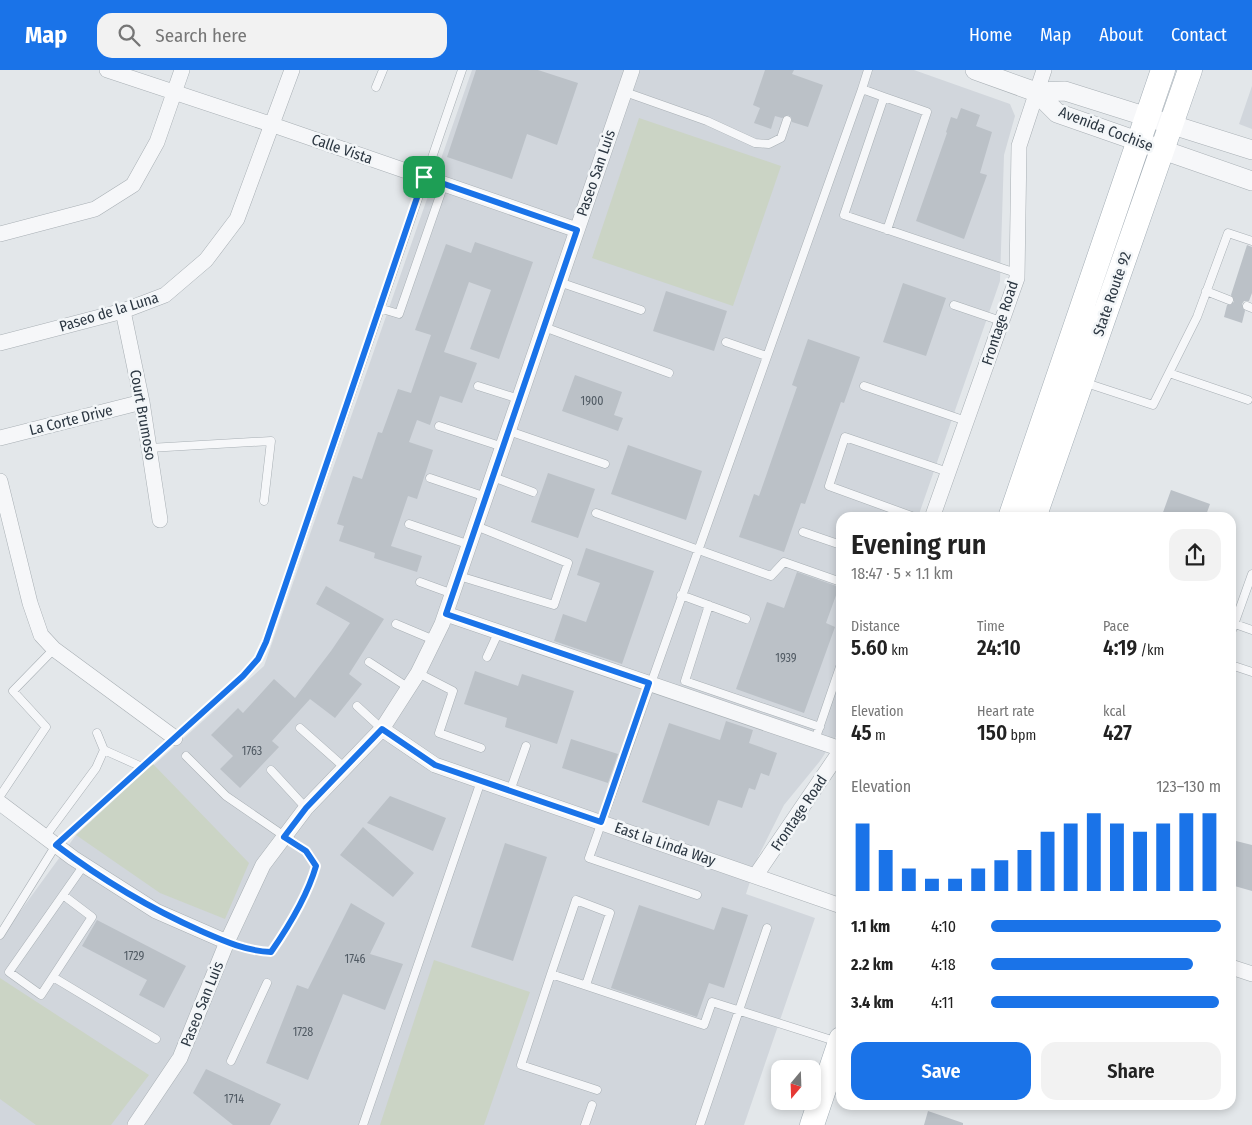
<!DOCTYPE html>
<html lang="en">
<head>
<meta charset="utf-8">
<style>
  :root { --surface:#fff; --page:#f2f2f2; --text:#222; --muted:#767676; --accent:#1a73e8 }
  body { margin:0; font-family:"Fira Sans Condensed",sans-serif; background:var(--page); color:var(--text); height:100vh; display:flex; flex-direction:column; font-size:19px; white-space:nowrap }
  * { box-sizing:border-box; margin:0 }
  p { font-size:16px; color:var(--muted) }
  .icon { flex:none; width:28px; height:28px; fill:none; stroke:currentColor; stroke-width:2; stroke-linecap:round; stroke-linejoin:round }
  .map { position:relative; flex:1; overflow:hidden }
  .details { position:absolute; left:836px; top:442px; width:400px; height:598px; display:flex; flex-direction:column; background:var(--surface); border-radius:15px; box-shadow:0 2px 8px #0003 }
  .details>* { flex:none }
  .needle { width:32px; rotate:199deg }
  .tools { position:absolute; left:771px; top:990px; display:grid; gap:10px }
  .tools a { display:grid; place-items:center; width:50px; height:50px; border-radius:10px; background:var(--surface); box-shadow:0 2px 8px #0003; font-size:25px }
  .pin { position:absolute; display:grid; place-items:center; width:42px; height:42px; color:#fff; margin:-21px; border-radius:10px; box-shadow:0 2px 8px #0006 }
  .round { display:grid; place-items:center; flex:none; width:52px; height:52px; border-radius:15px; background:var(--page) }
  .overview { display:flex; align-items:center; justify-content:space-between; height:85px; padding:0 15px }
  h1 { font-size:28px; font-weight:600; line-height:38px }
  .figures { display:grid; grid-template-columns:repeat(3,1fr); gap:8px; height:85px; padding:5px 15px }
  .figures div { display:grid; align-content:center }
  .figures b { font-size:21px; font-weight:600 }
  .figures small { font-size:14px; font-weight:400 }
  .figures p { font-size:14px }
  .chart { height:140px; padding:10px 15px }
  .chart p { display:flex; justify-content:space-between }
  .chart svg { width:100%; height:90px; margin-top:5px; stroke:var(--accent); stroke-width:6 }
  .cta { display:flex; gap:10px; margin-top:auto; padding:10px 15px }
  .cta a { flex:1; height:58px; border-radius:15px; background:var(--accent); color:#fff; font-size:20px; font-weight:600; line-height:58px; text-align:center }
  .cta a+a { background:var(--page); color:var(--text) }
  ul { padding:0 15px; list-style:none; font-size:16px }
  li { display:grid; grid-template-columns:80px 60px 1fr; align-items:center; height:38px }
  li i { height:12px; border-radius:6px; background:var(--accent) }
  header { display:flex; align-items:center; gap:30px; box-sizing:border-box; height:70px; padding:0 25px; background:var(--accent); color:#fff }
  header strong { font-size:24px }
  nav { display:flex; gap:28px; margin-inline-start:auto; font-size:18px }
  .search { width:350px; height:45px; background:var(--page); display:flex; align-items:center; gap:12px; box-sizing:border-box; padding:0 18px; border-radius:15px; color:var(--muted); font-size:19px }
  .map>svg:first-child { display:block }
  .built { fill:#d1d6dc }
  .green { fill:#cbd4c5 }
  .building { fill:#bbc1c7 }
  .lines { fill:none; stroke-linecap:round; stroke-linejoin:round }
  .service-casing { stroke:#a8afb4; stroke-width:9 }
  .minor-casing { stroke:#a8afb4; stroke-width:16 }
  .tertiary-casing { stroke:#a8afb4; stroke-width:20 }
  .primary-casing { stroke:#a3adb5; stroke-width:25 }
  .service { stroke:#f6f7f9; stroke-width:8 }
  .minor { stroke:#f6f7f9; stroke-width:15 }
  .tertiary { stroke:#f6f7f9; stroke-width:19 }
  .primary { stroke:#fff; stroke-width:24 }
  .route-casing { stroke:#fff; stroke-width:10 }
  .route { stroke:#1a73e8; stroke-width:6 }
  .labels { text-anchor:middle; stroke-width:5; stroke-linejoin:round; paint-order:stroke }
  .number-label { font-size:12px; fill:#505a63 }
  .street-label { font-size:15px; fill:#2c3742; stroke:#f3f6f8 }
</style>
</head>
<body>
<header>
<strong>Map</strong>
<div class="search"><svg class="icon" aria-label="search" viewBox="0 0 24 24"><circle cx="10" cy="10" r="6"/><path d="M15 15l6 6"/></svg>Search here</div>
<nav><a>Home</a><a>Map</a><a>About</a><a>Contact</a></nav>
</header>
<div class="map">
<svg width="1252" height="1055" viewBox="0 0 1252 1055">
  <rect width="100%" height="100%" fill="#e3e7ea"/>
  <path class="built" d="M472 0H914L1010 34 1015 46 1004 85 1000 211 918 447 841 448V659L820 691 784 735 758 787 746 824 815 848 744 1055H0V869L76 765 264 596Z
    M1252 16V59L1239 54Z"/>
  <path class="green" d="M639 48 781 96 733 236 592 188Z
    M153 694 249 793 225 849 160 823 76 765Z
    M434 890 530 922 484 1055H380Z
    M0 908 149 1005 111 1055H36L0 1029Z"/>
  <path class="building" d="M476 0H538L578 13 557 75 527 64 512 109 447 87Z
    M765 0H794L792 4 823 15 808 57 792 52 791 47 788 45 782 48 775 46 771 59 754 53 760 38 753 35Z
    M961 38 980 45 976 56 992 62 980 103 987 105 964 169 916 151 947 63 946 62 951 47 957 49Z
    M475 172 533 192 499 289 470 279 491 220 469 212 444 282 477 293 462 333 440 326 430 355 417 350 409 372 433 380 417 429 408 426 391 476 422 486 417 502 374 488 375 483 339 471 344 456 337 454 353 406 362 409 378 362 382 363 398 319 411 323 431 265 415 260 446 174 471 183Z
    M1247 175 1252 177V223L1249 231H1244L1242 234 1245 241 1242 253 1224 247 1227 235 1234 232 1231 225Z
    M903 213 946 228 926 286 883 272Z
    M666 221 727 241 714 281 653 261Z
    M808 269 860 287 844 333 841 332 805 434 801 433 784 482 739 467 754 424 759 426 797 317 792 315Z
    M575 305 622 322 614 345 623 348 618 361 562 341Z
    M628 375 702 401 686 450 611 424Z
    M548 403 595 419 578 468 531 452Z
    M1171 420 1210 434 1205 448H1161Z
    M586 478 654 501 622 594 554 571 563 544 586 552 600 513 577 505Z
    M797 502 839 517 826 553 835 557 804 643 736 619 767 532 784 538Z
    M326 516 384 549 349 604 362 614 335 648 310 629 272 671 279 677 240 718 220 699 233 686 211 665 238 638 243 643 274 609 295 628 331 581 350 553 316 534Z
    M475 601 518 616 522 604 574 621 557 674 505 657 507 648 464 634Z
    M726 651 753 660 749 673 777 683 769 706 761 703 755 720 749 718 742 738 718 730 709 756 642 732 669 653 720 670Z
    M571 669 618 684 608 713 562 698Z
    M390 726 446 748 433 781 367 753Z
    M363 757 414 803 393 827 340 785Z
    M1236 771 1252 775V821L1231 815V787Z
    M505 773 547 787 513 891 471 877Z
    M351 833 385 853 370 884 403 894 385 940 343 924 308 1010 266 993 297 915 308 919Z
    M639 835 714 860 722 837 748 845 724 918 709 913 697 947 611 918Z
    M97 850 186 896 164 938 139 925 147 910 82 876Z
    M206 999 281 1034 270 1055H233L193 1023Z
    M928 1041 963 1053V1055H924Z"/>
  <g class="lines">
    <defs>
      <path id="service" d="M868 0 862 19 884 27 844 145 1016 203
        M376 17 383 0
        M625 22 707 51 755 73 769 74 781 68 787 50
        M884 27 927 42 887 160
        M559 212 641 240
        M1206 221 1229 230
        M954 235 1001 251
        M1247 236 1252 238
        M379 238 399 244 444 114
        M544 257 669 303
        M726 272 766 286
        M1169 303 1248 330
        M1083 312 1153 335 1197 247 1228 163 1252 171
        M478 316 519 329
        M864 316 966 351
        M439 356 503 377
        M509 361 605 394
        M149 378 271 371 264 431
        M493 407 533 422
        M430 408 486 427
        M596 443 771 506 784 492 841 512
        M917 448 829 416 845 367 948 402
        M409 454 470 475
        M803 462 841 475
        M459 506 554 535 568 493 476 456
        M420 512 453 524
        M681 525 746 549
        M709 535 685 611 820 657
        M396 554 434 570
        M1235 554 1252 560
        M1231 563 1252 504
        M487 587 499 561
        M369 592 409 618
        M1231 595 1252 602
        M418 603 453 621 439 663 481 678
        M357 636 382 659
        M300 658 344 697
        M815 670 841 594
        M104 680 142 697
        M186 686 226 726 306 781 316 796C307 827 289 856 271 882L257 881 227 872
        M271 700 306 738
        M510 721 526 676
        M0 726 46 657 13 621 54 579
        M45 767 96 698 104 680 97 663
        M63 825 92 847 41 925 9 902 84 795
        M697 825 589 788 862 19
        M0 865 56 775 243 606 258 589 266 572 462 0
        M551 904 521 995 597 1020
        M53 907 156 969
        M586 915 610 843 576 830 551 904 704 955 712 932 838 972
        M231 991 267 913
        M363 1055 481 711
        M585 1055 592 1035
        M700 1055 767 858"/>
      <path id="minor" d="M107 0 273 55 577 160
        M0 164 95 139 133 115 157 72 182 0
        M123 241 142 332 160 450
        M0 273 123 241 165 225 206 190 237 149 292 0
        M0 368 142 332
        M0 411 30 533 41 565 54 579 175 668
        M932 448 1017 208 1019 76 1044 0
        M446 544 841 679
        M382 659 435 695 841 836
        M0 733 73 788 156 841 227 872
        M756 805 841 680
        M1231 897 1252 904
        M135 1055 180 988 227 872 263 795 306 738 382 659 418 603 442 554 632 0"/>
      <path id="tertiary" d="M975 0 1036 22 1065 21 1252 80
        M1036 22 1057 43 1252 111"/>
      <path id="primary" d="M1010 448 1163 0
        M1034 448 1190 0
        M812 1055 841 969"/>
    </defs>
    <use href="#service" class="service-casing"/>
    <use href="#minor" class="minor-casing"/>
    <use href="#tertiary" class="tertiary-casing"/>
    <use href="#primary" class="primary-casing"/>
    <use href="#service" class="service"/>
    <use href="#minor" class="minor"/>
    <use href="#tertiary" class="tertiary"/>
    <use href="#primary" class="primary"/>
  </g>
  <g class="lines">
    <defs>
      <path id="route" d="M424 107 577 160 446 544 649 613 601 752 435 695 382 659 306 738 284 767 306 781 316 796C307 827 289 856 271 882 246 881 224 871 201 861 149 838 101 809 56 775L243 606 258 589 266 572Z"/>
    </defs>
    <use href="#route" class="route-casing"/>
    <use href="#route" class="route"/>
  </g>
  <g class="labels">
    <g class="number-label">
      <text x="592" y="335">1900</text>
      <text x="786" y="592">1939</text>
      <text x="252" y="685">1763</text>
      <text x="134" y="890">1729</text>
      <text x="355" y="893">1746</text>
      <text x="303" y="966">1728</text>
      <text x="234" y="1033">1714</text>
    </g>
    <g class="street-label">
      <text transform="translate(1106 59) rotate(21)" y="5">Avenida Cochise</text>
      <text transform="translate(342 79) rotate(19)" y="5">Calle Vista</text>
      <text transform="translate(596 103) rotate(-71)" y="5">Paseo San Luis</text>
      <text transform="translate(1112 224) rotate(-71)" y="5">State Route 92</text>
      <text transform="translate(109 242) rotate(-17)" y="5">Paseo de la Luna</text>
      <text transform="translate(1000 253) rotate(-72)" y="5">Frontage Road</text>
      <text transform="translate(143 345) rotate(80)" y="5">Court Brumoso</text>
      <text transform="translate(71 350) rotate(-14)" y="5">La Corte Drive</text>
      <text transform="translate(799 743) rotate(-56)" y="5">Frontage Road</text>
      <text transform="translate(665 774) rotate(19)" y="5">East la Linda Way</text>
      <text transform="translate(202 934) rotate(-68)" y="5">Paseo San Luis</text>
    </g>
  </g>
</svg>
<div class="tools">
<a><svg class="needle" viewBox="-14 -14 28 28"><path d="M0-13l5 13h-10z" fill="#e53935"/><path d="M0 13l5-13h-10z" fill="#767676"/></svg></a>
</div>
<div class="pin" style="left:424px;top:107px;background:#1e9e55"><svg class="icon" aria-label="arrive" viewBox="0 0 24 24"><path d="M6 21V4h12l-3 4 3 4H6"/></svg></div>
<section class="details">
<div class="overview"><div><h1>Evening run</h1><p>18:47 · 5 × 1.1 km</p></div><a class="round"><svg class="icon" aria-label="share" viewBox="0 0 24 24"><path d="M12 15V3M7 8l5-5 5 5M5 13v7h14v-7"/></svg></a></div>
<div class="figures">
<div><p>Distance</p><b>5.60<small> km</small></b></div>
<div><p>Time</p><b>24:10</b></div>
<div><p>Pace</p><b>4:19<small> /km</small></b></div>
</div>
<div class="figures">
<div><p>Elevation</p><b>45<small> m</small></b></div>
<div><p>Heart rate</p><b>150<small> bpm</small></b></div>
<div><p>kcal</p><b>427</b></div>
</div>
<div class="chart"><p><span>Elevation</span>123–130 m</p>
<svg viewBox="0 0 160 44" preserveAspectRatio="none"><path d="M5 44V11M15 44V24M25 44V33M35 44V38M45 44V38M55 44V33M65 44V29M75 44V24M85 44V15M95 44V11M105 44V6M115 44V11M125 44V15M135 44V11M145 44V6M155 44V6"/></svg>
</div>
<ul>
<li><b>1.1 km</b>4:10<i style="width:100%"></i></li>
<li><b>2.2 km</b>4:18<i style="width:88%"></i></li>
<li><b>3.4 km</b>4:11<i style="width:99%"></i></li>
</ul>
<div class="cta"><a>Save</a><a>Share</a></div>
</section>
</div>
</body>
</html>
